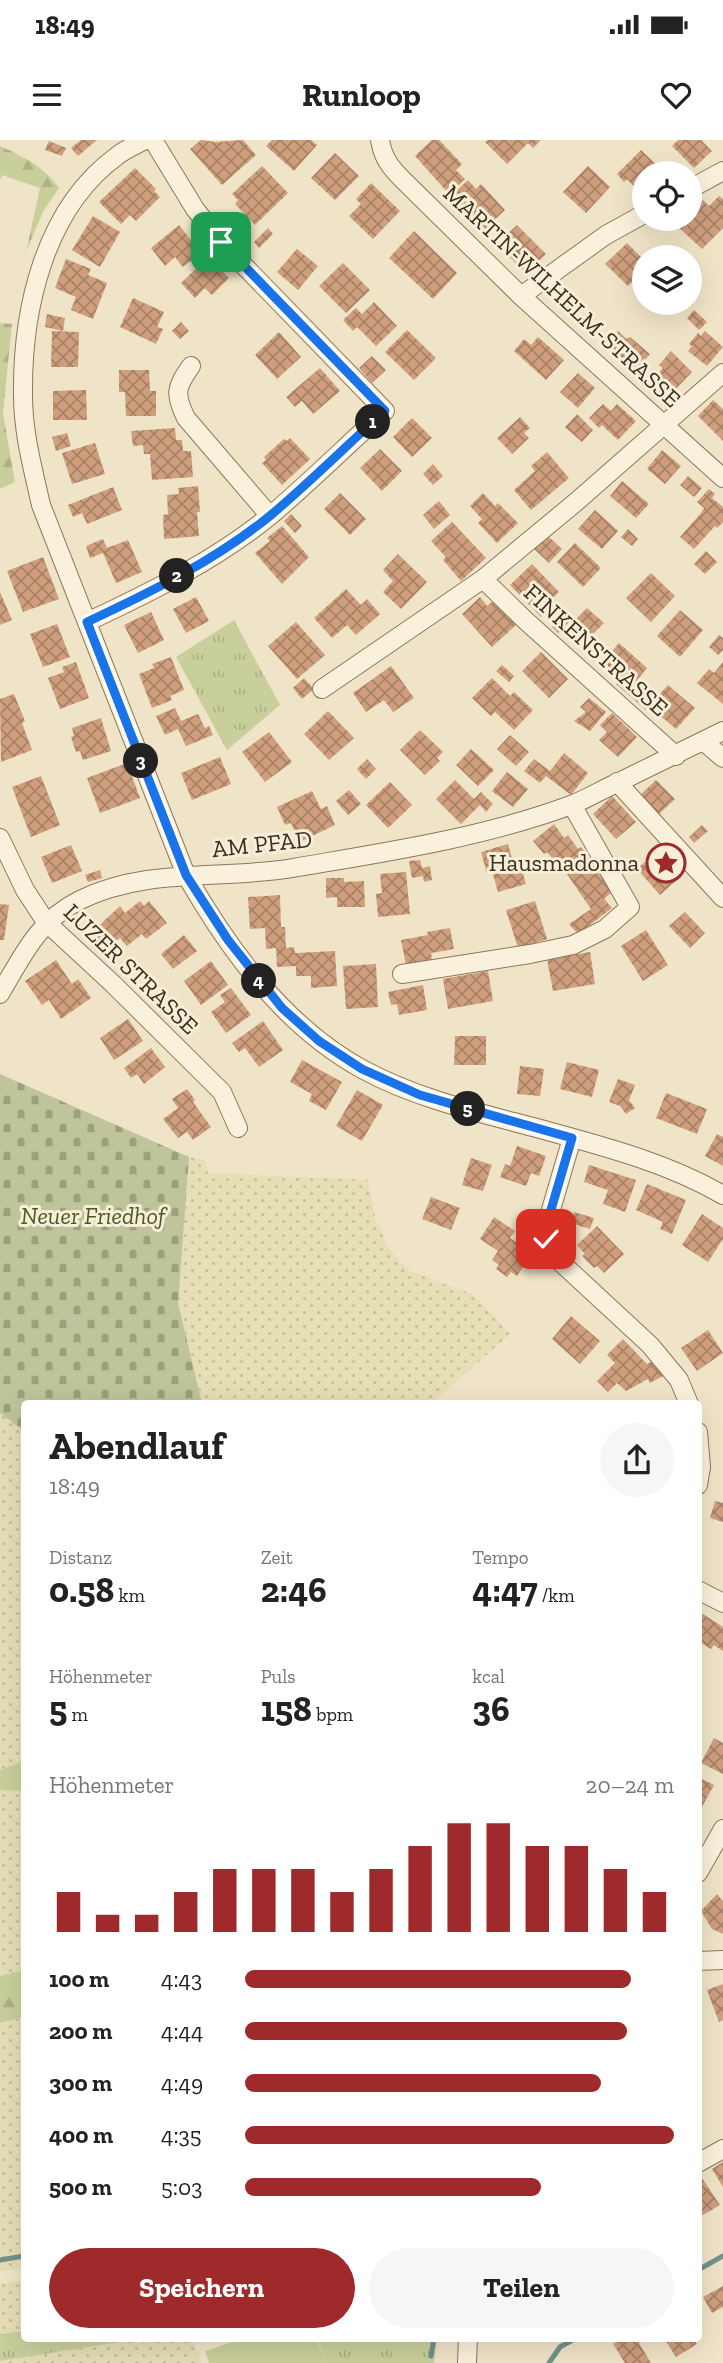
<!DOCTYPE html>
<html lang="de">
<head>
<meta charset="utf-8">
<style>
  :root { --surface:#fff; --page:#f6f6f6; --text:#222; --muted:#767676; --accent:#9e2a2b }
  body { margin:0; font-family:"Zilla Slab",serif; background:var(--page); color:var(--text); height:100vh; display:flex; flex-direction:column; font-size:26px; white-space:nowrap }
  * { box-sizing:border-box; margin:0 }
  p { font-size:23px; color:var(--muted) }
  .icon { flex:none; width:38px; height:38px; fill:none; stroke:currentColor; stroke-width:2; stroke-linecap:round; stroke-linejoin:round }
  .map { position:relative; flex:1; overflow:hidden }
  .details { position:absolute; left:21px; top:1260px; width:681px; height:942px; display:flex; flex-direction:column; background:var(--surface); border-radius:7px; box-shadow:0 7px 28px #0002 }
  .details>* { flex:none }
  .tools { position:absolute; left:632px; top:21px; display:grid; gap:14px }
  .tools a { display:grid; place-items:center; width:70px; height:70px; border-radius:50%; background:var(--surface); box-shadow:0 7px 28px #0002; font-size:35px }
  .pin { position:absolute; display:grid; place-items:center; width:60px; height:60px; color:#fff; margin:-30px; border-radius:14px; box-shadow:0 4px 10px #0006 }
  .km { position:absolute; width:35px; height:35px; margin:-18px; border-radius:50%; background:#222; color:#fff; font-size:19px; line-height:35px; text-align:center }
  .round { display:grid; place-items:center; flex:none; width:74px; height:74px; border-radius:37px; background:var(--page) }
  .overview { display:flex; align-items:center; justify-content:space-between; height:119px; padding:0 28px }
  h1 { font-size:38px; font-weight:700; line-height:52px }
  .stats { display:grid; grid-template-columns:repeat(3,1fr); gap:10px; height:119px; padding:7px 28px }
  .stats div { display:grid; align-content:center }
  .stats b { font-size:35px; font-weight:700 }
  .stats small { font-size:19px; font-weight:400 }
  .stats p { font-size:19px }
  .chart { height:196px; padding:14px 28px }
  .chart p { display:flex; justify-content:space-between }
  .chart svg { width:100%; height:126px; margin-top:7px; stroke:var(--accent); stroke-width:6 }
  .button { display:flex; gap:14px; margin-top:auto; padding:14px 28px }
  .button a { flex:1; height:80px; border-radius:42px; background:var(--accent); color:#fff; font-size:28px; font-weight:700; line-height:80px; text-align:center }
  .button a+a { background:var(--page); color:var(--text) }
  ul { padding:0 28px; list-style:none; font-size:23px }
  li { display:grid; grid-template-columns:112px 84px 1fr; align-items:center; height:52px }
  li i { height:18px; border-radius:9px; background:var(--accent) }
  .status { display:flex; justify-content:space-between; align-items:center; height:49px; padding:0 35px; background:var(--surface); direction:ltr }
  .status svg { height:19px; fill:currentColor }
  header { display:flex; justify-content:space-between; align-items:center; height:91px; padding:0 28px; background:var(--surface); font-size:32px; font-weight:700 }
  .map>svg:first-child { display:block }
  .farmland { fill:url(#farmland-dots) }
  .grass { fill:url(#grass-tufts) }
  .forest { fill:url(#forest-firs) }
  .cemetery { fill:url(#cemetery-stones) }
  .garden { fill:#c9cf9b }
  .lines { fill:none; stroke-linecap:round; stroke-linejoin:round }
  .stream { stroke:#6f938a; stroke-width:5 }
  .building { fill:url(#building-cross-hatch) }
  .street-casing { stroke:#8d765c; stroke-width:20 }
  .street { stroke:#faf1dc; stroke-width:18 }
  .route-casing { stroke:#fff; stroke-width:14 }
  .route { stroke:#1a73e8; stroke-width:9 }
  .labels { text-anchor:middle; stroke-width:6; stroke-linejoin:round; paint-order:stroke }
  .street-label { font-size:24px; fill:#3d2e20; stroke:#f7eed8 }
  .poi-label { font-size:24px; fill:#3d2e20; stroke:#f7eed8; text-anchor:end }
  .park-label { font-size:24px; font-style:italic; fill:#4d5a26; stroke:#f7eed8 }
</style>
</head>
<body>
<div class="status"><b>18:49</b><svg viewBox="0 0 49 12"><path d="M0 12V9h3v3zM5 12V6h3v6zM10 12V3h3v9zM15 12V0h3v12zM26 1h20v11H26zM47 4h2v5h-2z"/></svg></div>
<header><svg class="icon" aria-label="menu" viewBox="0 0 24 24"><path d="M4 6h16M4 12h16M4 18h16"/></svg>Runloop<svg class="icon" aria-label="heart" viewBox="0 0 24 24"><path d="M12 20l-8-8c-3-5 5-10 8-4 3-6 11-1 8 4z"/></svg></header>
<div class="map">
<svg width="723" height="2223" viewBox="0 0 723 2223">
  <defs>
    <pattern id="farmland-dots" width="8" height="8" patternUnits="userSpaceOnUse" patternTransform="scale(1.75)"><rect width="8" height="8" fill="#e6deb5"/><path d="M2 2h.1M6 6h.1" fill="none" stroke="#c6bf9b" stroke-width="1.8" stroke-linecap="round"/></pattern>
    <pattern id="grass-tufts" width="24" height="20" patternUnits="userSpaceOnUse" patternTransform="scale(1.75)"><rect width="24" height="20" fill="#c9cf9b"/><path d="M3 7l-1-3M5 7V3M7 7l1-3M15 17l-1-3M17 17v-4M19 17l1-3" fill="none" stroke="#aeb285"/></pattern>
    <pattern id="forest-firs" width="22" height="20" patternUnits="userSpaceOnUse" patternTransform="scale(1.75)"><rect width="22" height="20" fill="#c9cf9b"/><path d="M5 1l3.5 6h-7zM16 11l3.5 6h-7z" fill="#aeb285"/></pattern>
    <pattern id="cemetery-stones" width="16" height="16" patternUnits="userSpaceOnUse" patternTransform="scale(1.75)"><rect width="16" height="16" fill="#bfc49a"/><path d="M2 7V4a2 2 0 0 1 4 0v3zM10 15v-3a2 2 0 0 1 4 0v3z" fill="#9ca07d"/></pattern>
    <pattern id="building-cross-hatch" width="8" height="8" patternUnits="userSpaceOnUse" patternTransform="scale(1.75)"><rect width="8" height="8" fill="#cf9f7d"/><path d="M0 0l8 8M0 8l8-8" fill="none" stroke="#a98266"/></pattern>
  </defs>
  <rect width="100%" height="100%" fill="#f0e4c8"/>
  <path class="farmland" d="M189 1017 205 1020 208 1033 368 1040 375 1078 389 1109 408 1130 474 1155 510 1194 432 1263H202L178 1163Z
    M0 1273 24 1291V1621L0 1630Z
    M0 1650 24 1651V1830L0 1836Z
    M24 1877V2128L0 2131V1883Z
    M24 2140V2191L0 2194V2144Z
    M145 2198H193L201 2223H0V2221Z"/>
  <path class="grass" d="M234 480 280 565 227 610 176 517Z
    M24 1621V1651L0 1650V1630Z
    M24 2191V2198H145L0 2221V2194Z
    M318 2198H437L434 2223H325Z"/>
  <path class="forest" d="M0 6C26 18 42 25 59 48L43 72 26 112 40 48 2 35 0 40Z
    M0 183 12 184 3 273 15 342 0 349Z
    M24 1830V1877L0 1883V1836Z"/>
  <path class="cemetery" d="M0 934 189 1017 178 1163 202 1263 24 1264V1291L0 1273Z"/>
  <path class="garden" d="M245 2198H317L325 2223H209L205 2211Z"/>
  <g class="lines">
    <path class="stream" d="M0 2120 24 2116
      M698 2130 723 2116
      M431 2216 434 2198
      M549 2223 560 2207 576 2198"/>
  </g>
  <path class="building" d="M81 0H97L78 16 71 8Z
    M201 0 215 2 243 0 256 15 222 45 190 9Z
    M272 0H311L317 5 294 31 266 6Z
    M432 0H439L462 24 456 30 465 39 449 54 415 16Z
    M488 0H541L533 8 528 3 507 24 485 2Z
    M678 0H701L712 11 694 28 672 6Z
    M49 1 66 8 62 16 45 10Z
    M641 10 663 31 661 33H644V50L641 53 627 39 624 42 617 34Z
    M335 13 359 36 335 60 311 38Z
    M262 26 288 53 255 85 235 64 238 60 232 54Z
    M588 26 610 47 586 73 563 52Z
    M135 28 156 49 154 51 160 57 136 81 130 75 121 84 99 62Z
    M468 40 476 49 481 44 505 70 485 89 452 55Z
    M371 43 400 71 373 99 349 76 361 64 356 59Z
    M719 56 723 59V88L702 109 677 86 684 79H690V73L703 60 709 66Z
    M93 76 120 92 100 127 72 110Z
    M179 85 201 113 183 127 175 117 165 126 151 108Z
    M517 85 546 114 526 133 497 104Z
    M268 88 273 94 259 108 254 102Z
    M414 91 457 133 433 159 389 118Z
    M627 103 644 120V130L628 146 605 124Z
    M297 109 318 126 298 150 277 132Z
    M208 117 229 138 212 155 205 148 195 158 181 143Z
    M66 119 91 129 88 135 107 143 93 179 71 170 76 157 55 148Z
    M343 123 370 150 346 173 319 146Z
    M133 158 164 172 157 187 163 189 156 204 120 187Z
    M374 162 397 186 376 206 357 187 353 191 343 180 356 168 362 174Z
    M694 170 707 182 699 190 687 178Z
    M47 174 65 178 63 191 45 187Z
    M181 182 189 191 180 199 172 191Z
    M407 190 436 218 414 240 385 212Z
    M52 191 79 192 78 227H51Z
    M618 191 627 199 630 197 650 214 633 234 613 217 617 212 604 201Z
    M705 191 723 207 707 226 688 211 692 206 689 204 698 193 701 196Z
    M279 192 301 217 277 239 255 215Z
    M538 197 564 220 546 240 514 211 524 199 531 205Z
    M671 211 692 232 670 255 653 239 663 228 659 225Z
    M372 216 386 230 372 243 359 228Z
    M320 228 340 251 313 274 302 261 295 267 286 257Z
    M119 230H149L150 251H156V276H126L125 252H119Z
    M578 233 595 248 578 268 560 252Z
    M86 250 87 280H53V251Z
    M713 260 723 269V301L698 276Z
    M603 264 611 271 617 264 636 281 618 300 602 285 599 288 589 278Z
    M577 274 593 290 582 302 565 287Z
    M520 277 530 288 524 293 529 298 512 314 497 298Z
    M412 278 432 298 412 317 393 297Z
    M175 288 176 300H182L183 311H191L193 337 152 340 150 314H144L143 305 133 306 131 291Z
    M67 293 71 306 56 311 52 297Z
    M290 298 310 319 282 345 262 323 266 320 264 317 284 299 287 301Z
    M95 303 105 334 72 344 62 313Z
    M380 309 402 331 382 351 360 328Z
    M662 310 681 326 665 344 647 329Z
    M547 312 569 338 531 370 514 350 535 331 531 326Z
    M433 324 443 336 433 345 423 334Z
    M688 336 702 348 694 357 680 345Z
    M622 341 649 364 636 378 610 356Z
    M198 346 200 372H197L199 396 164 399 163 375 168 374 167 355 179 354 178 348Z
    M113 347 122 370 87 384 82 373 73 377 68 365Z
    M709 349 715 354 712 358 723 367V382L717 388 715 386 694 409 680 397 701 373 704 368 697 362Z
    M340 353 366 379 350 395 324 369Z
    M483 353 495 366 498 363 518 383 497 403 478 383 482 379 470 366Z
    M439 361 450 375 434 389 423 375Z
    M595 370 618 391 602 409 578 389Z
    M291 374 302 386 295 393 284 381Z
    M452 382 486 418 461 441 443 420 446 417 431 401Z
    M282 386 309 417 282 444 255 413 270 401 267 398Z
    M628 389 638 399 632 406 621 397Z
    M547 395 562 409 549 423 534 409Z
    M103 399 107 408 128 400 142 432 116 443 103 413 90 418 86 406Z
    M575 403 601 428 583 447 557 422Z
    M706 411 717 422 705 434 694 424Z
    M398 414 427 442 401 469 383 452 393 441 383 430Z
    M43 417 59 459 23 472 7 431Z
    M532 424 559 452 546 464 550 468 541 477 510 445Z
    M651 433 675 456 651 482 626 458Z
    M346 449 361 465 367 459 380 474 356 495 347 485 332 498 314 478Z
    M0 452 12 480 0 485Z
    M196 457 209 481 186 493 173 469Z
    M480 457 487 466 493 461 516 485 492 507 462 474Z
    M587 468 604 483 587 500 571 484Z
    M680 470 703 490 680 517 657 496Z
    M151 472 164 500 138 513 124 485Z
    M563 475 569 482 558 493 552 487Z
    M296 482 325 515 297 539 268 506Z
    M57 484 70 517 43 527 30 494Z
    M719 495 723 498V510L718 515 709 507Z
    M619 503 647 528 637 540 657 557 668 545 695 568 676 589 649 566 646 570 616 544 619 540 601 524Z
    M541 512 568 539 549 558 522 531Z
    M171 517 184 550 170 556 172 560 152 568 139 534 154 528 152 524Z
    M76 522 89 558 60 569 48 538 64 532 62 527Z
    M723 522V564L697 543 709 529 714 533Z
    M502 525 514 536 509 542 496 531Z
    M391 526 414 558 393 572 384 560 366 572 353 553Z
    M304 538 314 549 302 559 293 548Z
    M492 538 510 556 514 552 533 570 514 590 495 572 491 576 472 558Z
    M14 554 25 581 22 583 32 610 1 622 0 559Z
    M589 558 606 572 590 591 574 581 586 572 580 567Z
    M175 568 181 581 198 574 205 588 209 586 213 595 186 606 178 589 165 595 156 576Z
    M328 571 354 598 329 620 304 594Z
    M612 573 637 597 618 617 599 600 607 592 600 585Z
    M101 578 111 611 83 620 80 611 76 612 71 597 74 596 72 588Z
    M420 590 443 612 437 618 440 621 425 635 400 610Z
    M269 592 292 622 265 642 242 612Z
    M510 595 529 612 516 626 497 609Z
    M471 609 494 630 478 646 456 625Z
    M564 613 588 633 571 655 546 636 540 643 524 631 534 619 550 631Z
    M220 617 231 644 192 660 181 633Z
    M367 619 376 629 366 639 357 629Z
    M127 623 140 658 100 673 87 638Z
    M507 632 528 649 513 667 492 651Z
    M41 636 60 685 31 697 12 647Z
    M455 640 474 659 481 652 493 664 486 672 480 665 461 684 436 659Z
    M656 640 675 659 658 675 639 656Z
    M390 642 412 665 388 688 366 665Z
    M349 650 361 664 348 675 336 661Z
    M312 651 321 669 327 666 335 685 300 702 291 683 285 685 277 667Z
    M612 656 636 682 616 699 593 674Z
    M554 684 564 698 568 695 578 709 581 707 612 752 604 759 612 768 578 794 569 784 591 769 560 724 558 725 547 712 544 714 533 701Z
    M702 685 708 691 694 703 689 697Z
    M508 704 514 725 520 723 526 744 498 752 492 731 487 733 481 712Z
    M71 705 82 731 52 743 41 717Z
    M656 712 679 738 660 755 637 729Z
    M420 720 422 728 430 726 432 740 424 742 423 736 412 738 409 721Z
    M100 730 102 738 88 742 85 735Z
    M406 732 410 774 378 777 376 754 382 753 380 734Z
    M326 738H344V742L364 741 365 767H337V757L326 758Z
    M280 755 281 787H285L286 808 294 807 295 813 335 811 337 846 311 848V836H296V826L277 827 276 808 266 809 265 788 250 789 248 757Z
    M140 761 144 766 149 761 167 783 146 799 142 794 127 806 120 798 106 809 92 792 120 766 125 773Z
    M535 761 547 799 518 808 506 770Z
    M0 764 9 765 4 800H0Z
    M685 772 705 793 690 808 669 786Z
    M450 788 454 809 431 813 432 820 406 825 401 800 428 795 427 792Z
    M646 790 668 825 643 841 621 806Z
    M184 795 197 811 173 829 161 814Z
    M590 812 595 844 553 851 547 819Z
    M56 820 72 844 78 839 91 858 61 879 49 860 42 865 25 841Z
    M211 821 228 845 201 865 184 841Z
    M376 824 378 867 346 869 343 826Z
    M488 831 493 861 448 869 443 839Z
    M423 845 427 870 399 875 397 864 391 865 388 852Z
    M231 848 251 875 226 893 211 872 225 862 220 855Z
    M128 879 143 901 114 920 100 898Z
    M263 881 283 910 259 927 245 908 239 912 232 903Z
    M455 896H486V925H454Z
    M151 908 165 927 144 944 137 934 131 938 124 928Z
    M302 920 342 942 326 970 309 961 312 954 290 942Z
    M567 922 599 930 592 957 560 949Z
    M520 926 544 929 540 956 517 954Z
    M618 939 635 945 629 960 635 968 626 974 620 966 609 962Z
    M187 949 195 960 193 962 211 987 193 1000 187 992 178 998 163 979 178 968 172 959Z
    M357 950 383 965 362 1001 336 986Z
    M666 953 707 969 697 994 656 978Z
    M717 994 723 997V1026L705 1016Z
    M517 1006 546 1016 539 1036 531 1033 526 1046 500 1037 505 1024 510 1026Z
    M471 1018 492 1025 483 1051 462 1045Z
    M589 1025 636 1040 625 1072 603 1064 608 1050 584 1042Z
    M647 1044 686 1060 672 1094 660 1089 663 1082 636 1070Z
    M431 1057 460 1068 451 1090 422 1079Z
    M574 1072 594 1078 590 1089 571 1083Z
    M702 1074 723 1088V1099L708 1122 682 1105Z
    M494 1077 515 1091 510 1098 532 1113 517 1136 511 1132 507 1137 496 1129 499 1125 492 1120 498 1111 480 1099Z
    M597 1086 624 1114 604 1133 597 1126 594 1128 582 1116 585 1114 577 1105Z
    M571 1176 600 1201 580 1224 552 1199Z
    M708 1190 723 1213 697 1231 681 1208Z
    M623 1199 647 1224 656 1219 665 1235 650 1243 648 1239 626 1251 617 1243 608 1252 597 1241 615 1223 607 1215Z
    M715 1361 723 1363V1382L710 1378Z
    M698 1471 723 1487V1511L714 1505 711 1509 698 1501Z
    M714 1598 723 1603V1634L701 1623Z
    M698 1637 714 1645 698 1674Z
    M717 1754 723 1761V1794L712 1789 701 1771Z
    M723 1844V1880L719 1882 707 1850Z
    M723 2022V2047L712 2029Z
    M700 2035 720 2065 703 2075 698 2067V2036Z
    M723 2146V2167L712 2173 703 2157Z
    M623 2198H636L651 2223H625L613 2204Z
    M664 2198H693L697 2204 676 2217Z"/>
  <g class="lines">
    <defs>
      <path id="street" d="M145 0C136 5 125 9 117 16 44 69 22 170 23 255 23 293 33 329 41 365L186 735C229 810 284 886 362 929 415 958 476 972 533 987 598 1005 664 1021 723 1055
        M380 0C383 18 390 27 403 40L521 156 723 338
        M690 49 723 31
        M521 156 606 95 644 74
        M191 226C176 247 174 254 186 278L270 376
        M483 439 525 480 676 616
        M87 482C151 452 216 420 271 375 310 342 347 305 385 271L221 102 195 69 153 0
        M322 549 483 439 576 362 723 233
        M703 601 723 618
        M617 642 723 758
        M0 698 25 750 46 782 113 844 222 952 238 988
        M402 834 530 814 573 805 605 789 630 767 572 665
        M0 854C23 815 38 781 80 760 147 727 222 740 293 728 386 712 482 698 571 665 587 659 603 649 619 642 654 625 688 608 723 591
        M572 998 548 1080 546 1099 556 1118 650 1205 679 1240 689 1264
        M698 1292 701 1327 698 1345
        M698 1450 723 1463
        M698 1733 723 1689
        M698 1821 723 1820
        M698 2023 723 2009
        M467 2223 468 2198"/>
    </defs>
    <use href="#street" class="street-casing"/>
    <use href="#street" class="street"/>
  </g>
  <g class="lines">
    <defs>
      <path id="route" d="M221 102 385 271C347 305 310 342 271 375 216 420 151 452 87 482L186 735 228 800 282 868 319 901 362 929 420 955 572 998 548 1080 546 1099"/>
    </defs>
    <use href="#route" class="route-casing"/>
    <use href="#route" class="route"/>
  </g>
  <defs>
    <symbol id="sight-ring" viewBox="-11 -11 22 22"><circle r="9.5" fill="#f7eed8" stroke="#9e2a2b" stroke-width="1.5"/><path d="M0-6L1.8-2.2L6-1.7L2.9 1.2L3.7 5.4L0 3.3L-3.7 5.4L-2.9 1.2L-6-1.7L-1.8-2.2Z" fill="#9e2a2b"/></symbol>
  </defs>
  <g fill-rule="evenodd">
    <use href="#sight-ring" x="644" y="701" width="44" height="44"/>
  </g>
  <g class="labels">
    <g class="street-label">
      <text transform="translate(562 156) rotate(43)" y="8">MARTIN-WILHELM-STRASSE</text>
      <text transform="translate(596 510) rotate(42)" y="8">FINKENSTRASSE</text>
      <text transform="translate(262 704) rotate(-6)" y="8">AM PFAD</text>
      <text transform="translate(131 829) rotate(44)" y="8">LUZER STRASSE</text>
    </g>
    <g class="poi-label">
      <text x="639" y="731">Hausmadonna</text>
    </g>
    <g class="park-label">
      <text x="93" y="1084">Neuer Friedhof</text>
    </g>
  </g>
</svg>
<div class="tools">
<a><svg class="icon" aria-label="locate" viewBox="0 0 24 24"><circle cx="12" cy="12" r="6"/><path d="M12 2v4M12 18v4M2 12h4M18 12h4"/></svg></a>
<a><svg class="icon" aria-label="layers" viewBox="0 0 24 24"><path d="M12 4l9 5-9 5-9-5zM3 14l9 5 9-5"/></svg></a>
</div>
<div class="pin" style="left:221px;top:102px;background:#1e9e55"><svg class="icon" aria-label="arrive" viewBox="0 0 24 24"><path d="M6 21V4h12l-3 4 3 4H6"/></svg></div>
<div class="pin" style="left:546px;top:1099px;background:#d93025"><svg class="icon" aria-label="check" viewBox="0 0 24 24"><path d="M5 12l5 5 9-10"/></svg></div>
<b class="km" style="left:373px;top:282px">1</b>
<b class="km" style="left:177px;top:436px">2</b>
<b class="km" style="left:141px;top:621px">3</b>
<b class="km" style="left:259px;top:841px">4</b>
<b class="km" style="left:468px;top:969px">5</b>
<section class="details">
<div class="overview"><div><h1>Abendlauf</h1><p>18:49</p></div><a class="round"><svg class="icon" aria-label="share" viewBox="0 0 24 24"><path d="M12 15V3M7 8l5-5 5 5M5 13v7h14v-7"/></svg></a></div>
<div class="stats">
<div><p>Distanz</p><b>0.58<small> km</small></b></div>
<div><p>Zeit</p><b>2:46</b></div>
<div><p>Tempo</p><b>4:47<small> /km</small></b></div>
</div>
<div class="stats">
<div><p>Höhenmeter</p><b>5<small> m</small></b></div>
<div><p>Puls</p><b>158<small> bpm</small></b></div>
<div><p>kcal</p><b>36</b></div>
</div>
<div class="chart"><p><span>Höhenmeter</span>20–24 m</p>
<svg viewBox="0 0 160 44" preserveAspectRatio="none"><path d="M5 44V30M15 44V38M25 44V38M35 44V30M45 44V22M55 44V22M65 44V22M75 44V30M85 44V22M95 44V14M105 44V6M115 44V6M125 44V14M135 44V14M145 44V22M155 44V30"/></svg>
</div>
<ul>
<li><b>100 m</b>4:43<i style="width:90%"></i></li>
<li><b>200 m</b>4:44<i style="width:89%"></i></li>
<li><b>300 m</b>4:49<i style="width:83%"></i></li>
<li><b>400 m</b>4:35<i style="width:100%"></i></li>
<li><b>500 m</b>5:03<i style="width:69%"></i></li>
</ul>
<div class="button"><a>Speichern</a><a>Teilen</a></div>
</section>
</div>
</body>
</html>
